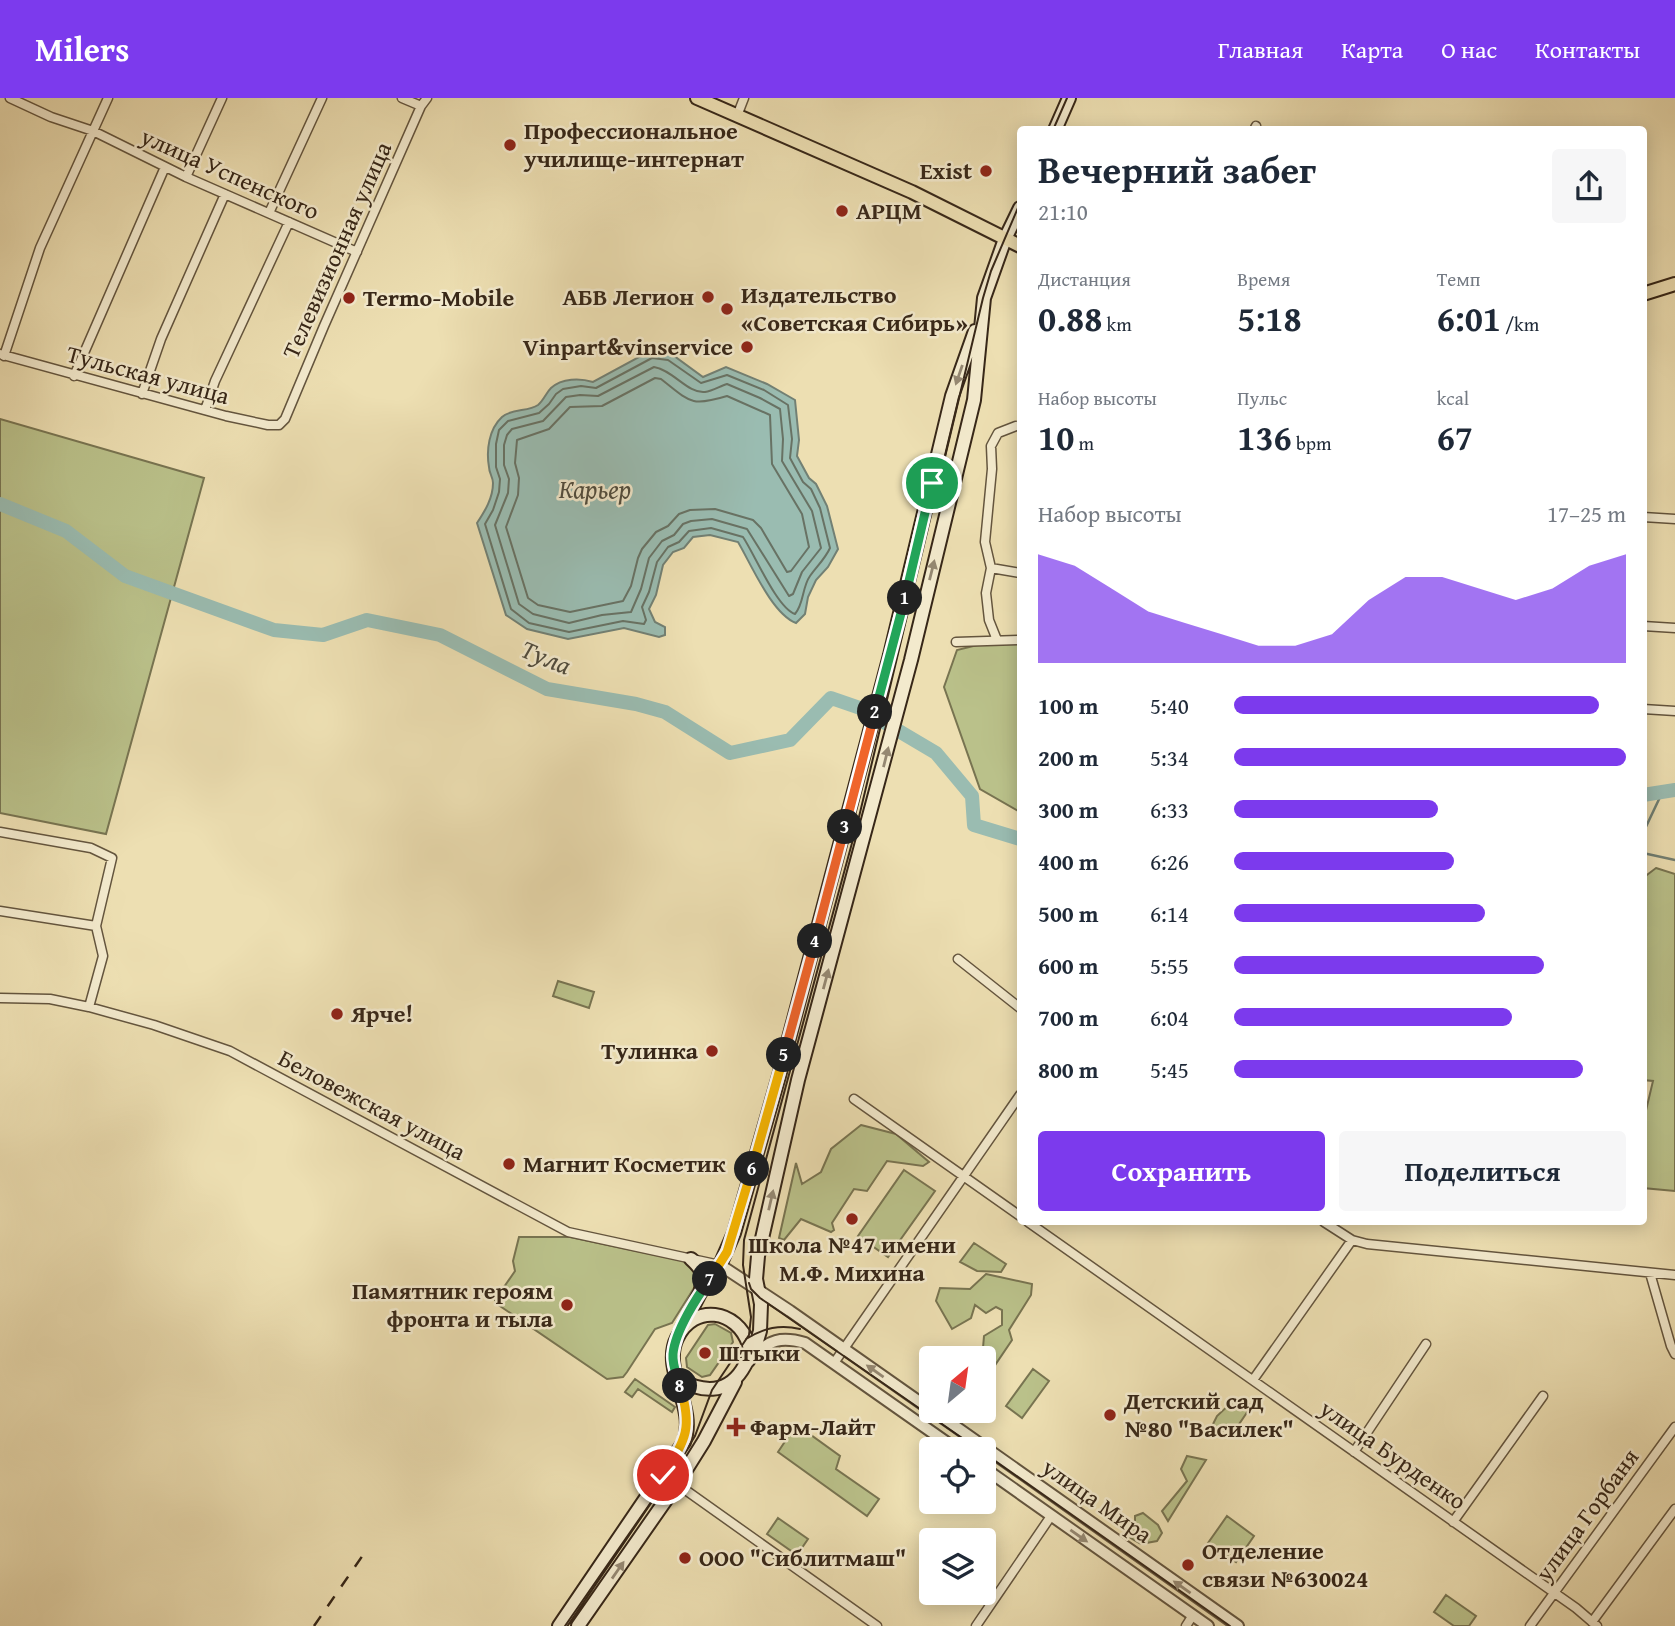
<!DOCTYPE html>
<html lang="ru">
<head>
<meta charset="utf-8">
<style>
  :root { --surface:#fff; --page:#f6f6f7; --text:#1f2937; --muted:#747a83; --accent:#7c3aed }
  body { margin:0; font-family:"Gentium Book Plus",serif; background:var(--page); color:var(--text); height:100vh; display:flex; flex-direction:column; font-size:26px; white-space:nowrap }
  * { box-sizing:border-box; margin:0 }
  p { font-size:23px; color:var(--muted) }
  .icon { flex:none; width:38px; height:38px; fill:none; stroke:currentColor; stroke-width:2; stroke-linecap:round; stroke-linejoin:round }
  .map { position:relative; flex:1; overflow:hidden }
  .details { position:absolute; left:1017px; top:28px; width:630px; height:1099px; display:flex; flex-direction:column; background:var(--surface); border-radius:7px; box-shadow:0 4px 18px #0003 }
  .details>* { flex:none }
  .needle { width:46px; rotate:29deg }
  .tools { position:absolute; left:919px; top:1248px; display:grid; gap:14px }
  .tools a { display:grid; place-items:center; width:77px; height:77px; border-radius:7px; background:var(--surface); box-shadow:0 4px 18px #0003; font-size:35px }
  .pin { position:absolute; display:grid; place-items:center; width:60px; height:60px; color:#fff; margin:-30px; border:4px solid #fff; border-radius:50%; box-shadow:0 2px 7px #0007 }
  .km { position:absolute; width:35px; height:35px; margin:-18px; border-radius:50%; background:#222; color:#fff; font-size:19px; line-height:35px; text-align:center }
  .round { display:grid; place-items:center; flex:none; width:74px; height:74px; border-radius:7px; background:var(--page) }
  .headline { display:flex; align-items:center; justify-content:space-between; height:119px; padding:0 21px }
  h1 { font-size:38px; font-weight:600; line-height:52px }
  .stats { display:grid; grid-template-columns:repeat(3,1fr); gap:10px; height:119px; padding:7px 21px }
  .stats div { display:grid; align-content:center }
  .stats b { font-size:35px; font-weight:600 }
  .stats small { font-size:19px; font-weight:400 }
  .stats p { font-size:19px }
  .chart { height:196px; padding:14px 21px }
  .chart p { display:flex; justify-content:space-between }
  .chart svg { width:100%; height:126px; margin-top:7px; fill:var(--accent); opacity:.7 }
  .action { display:flex; gap:14px; margin-top:auto; padding:14px 21px }
  .action a { flex:1; height:80px; border-radius:7px; background:var(--accent); color:#fff; font-size:28px; font-weight:600; line-height:80px; text-align:center }
  .action a+a { background:var(--page); color:var(--text) }
  ul { padding:0 21px; list-style:none; font-size:23px }
  li { display:grid; grid-template-columns:112px 84px 1fr; align-items:center; height:52px }
  li i { height:18px; border-radius:9px; background:var(--accent) }
  header { display:flex; align-items:center; gap:42px; box-sizing:border-box; height:98px; padding:0 35px; background:var(--accent); color:#fff }
  header strong { font-size:33px }
  nav { display:flex; gap:38px; margin-inline-start:auto; font-size:24px }
  .map>svg:first-child { display:block }
  .green { fill:#bac18a; stroke:#787451; stroke-width:2 }
  .water { fill:#9abcb1; stroke:#728074; stroke-width:2 }
  .lines { fill:none; stroke-linecap:round; stroke-linejoin:round }
  .shore { stroke:#687264; stroke-width:2 }
  .stream { stroke:#728074; stroke-width:2.5 }
  .river { stroke:#9abcb1; stroke-width:14 }
  .minor-casing { stroke:#64553e; stroke-width:11 }
  .tertiary-casing { stroke:#64553e; stroke-width:14 }
  .secondary-casing { stroke:#372718; stroke-width:16 }
  .primary-casing { stroke:#372718; stroke-width:16 }
  .minor { stroke:#f3eacd; stroke-width:8 }
  .tertiary { stroke:#f3eacd; stroke-width:10 }
  .secondary { stroke:#f3eacd; stroke-width:12 }
  .primary { stroke:#eddfb2; stroke-width:12 }
  .tram { stroke:#372718; stroke-width:2 }
  .rail { stroke:#372718; stroke-width:2.5; stroke-dasharray:12 12; stroke-linecap:butt }
  .oneway { fill:#958872 }
  .split-1-casing { stroke:#fff; stroke-width:14 }
  .split-2-casing { stroke:#fff; stroke-width:14 }
  .split-3-casing { stroke:#fff; stroke-width:14 }
  .split-4-casing { stroke:#fff; stroke-width:14 }
  .split-5-casing { stroke:#fff; stroke-width:14 }
  .split-6-casing { stroke:#fff; stroke-width:14 }
  .split-7-casing { stroke:#fff; stroke-width:14 }
  .split-8-casing { stroke:#fff; stroke-width:14 }
  .split-9-casing { stroke:#fff; stroke-width:14 }
  .split-1 { stroke:#22a559; stroke-width:9 }
  .split-2 { stroke:#22a559; stroke-width:9 }
  .split-3 { stroke:#f0652b; stroke-width:9 }
  .split-4 { stroke:#f0652b; stroke-width:9 }
  .split-5 { stroke:#f0652b; stroke-width:9 }
  .split-6 { stroke:#f5b400; stroke-width:9 }
  .split-7 { stroke:#f5b400; stroke-width:9 }
  .split-8 { stroke:#22a559; stroke-width:9 }
  .split-9 { stroke:#f5b400; stroke-width:9 }
  .poi-dot { fill:#8f2418; stroke:#f3eacd; stroke-width:2.5 }
  .labels { text-anchor:middle; stroke-width:5; stroke-linejoin:round; paint-order:stroke }
  .poi-label { font-size:24px; font-weight:bold; fill:#372718; stroke:#f3eacd; text-anchor:start }
  .street-label { font-size:24px; fill:#372718; stroke:#f3eacd }
  .water-label { font-size:26px; font-style:italic; fill:#504c3e; stroke:#f3eacd }
</style>
</head>
<body>
<header>
<strong>Milers</strong>
<nav><a>Главная</a><a>Карта</a><a>О нас</a><a>Контакты</a></nav>
</header>
<div class="map">
<svg width="1675" height="1528" viewBox="0 0 1675 1528">
  <rect width="100%" height="100%" fill="#eddfb2"/>
  <filter id="stains"><feTurbulence type="fractalNoise" baseFrequency=".00286" numOctaves="4"/><feColorMatrix values="0 0 0 0 .2 0 0 0 0 .09 0 0 0 0 .02 0 0 0 .5 -.17"/></filter>
  <radialGradient id="worn" r=".72"><stop offset=".6" stop-color="#630" stop-opacity="0"/><stop offset="1" stop-color="#630" stop-opacity=".3"/></radialGradient>
  <path class="green" d="M0 321 204 380 106 736 0 715Z
    M1020 541V714L980 691 944 589 957 552 998 542Z
    M1656 770 1675 776V1093L1643 1090V1025L1653 983 1643 982V780Z
    M558 883 594 894 589 910 553 898Z
    M861 1027 896 1036 929 1064 923 1068 887 1063 867 1093 854 1091 832 1125 834 1132 831 1134 801 1121 784 1142 779 1140 796 1065 802 1086 821 1074 831 1051Z
    M904 1072 935 1093 888 1159 858 1138Z
    M519 1139H570L689 1164 699 1182 672 1225 655 1231 627 1274 623 1279 607 1281 497 1206 495 1202 515 1173 513 1163Z
    M974 1145 1006 1166 1001 1174 977 1173 960 1164Z
    M986 1176 1032 1186 1031 1197 1009 1232 1012 1242 987 1279 984 1278V1260H976L983 1250 984 1238 1002 1227V1212L996 1209 986 1215 975 1207 971 1220 952 1231 936 1203 940 1190 970 1191Z
    M715 1226 731 1235 733 1244 710 1277 702 1279 687 1269 686 1260 708 1227Z
    M1033 1271 1049 1283 1022 1320 1006 1308Z
    M635 1281 675 1309 672 1314 638 1291 632 1299 625 1294Z
    M1233 1303 1252 1307 1233 1335 1211 1330 1217 1318Z
    M770 1325 788 1339 797 1327 840 1358 836 1371 879 1401 867 1418 778 1354 786 1342 767 1329Z
    M1187 1358 1206 1362 1168 1423 1162 1413 1187 1383 1181 1371Z
    M1143 1415 1158 1427 1162 1435 1157 1443 1141 1446 1127 1438 1135 1425V1418Z
    M1227 1418 1254 1438 1236 1464 1208 1445Z
    M778 1420 808 1441 797 1457 767 1436Z
    M1446 1497 1476 1518 1469 1528H1454L1434 1514Z"/>
  <path class="water" d="M650 253 670 255 703 279 726 269 767 286 795 302 799 342 797 358 809 380 816 386 827 408 838 451 828 469 816 482 808 499 805 516 796 525C772 516 751 466 738 444L710 437 693 439 684 450 673 454 663 467 656 497 649 511 655 524 665 529V537L659 539 624 530 568 541 527 531 506 517 477 425C485 413 493 400 493 385 493 379 489 375 489 369 486 352 489 331 502 319 512 310 528 314 538 307 544 302 546 295 551 290 562 280 580 280 593 284Z"/>
  <g class="lines">
    <path class="shore" d="M652 260 668 262 701 285 727 277 764 292 788 307 792 341 790 360 803 384 811 391 820 410 830 450C825 461 817 468 810 478 802 489 804 506 795 516 777 510 755 457 743 439L711 430 689 433 679 444 668 449 657 464 649 494 642 509 646 522 644 526 623 523 569 534 529 525 511 511 485 426 493 412 499 394 500 381 496 369V346L499 332 508 323 539 315 549 306 556 296 563 291 581 288 596 290Z
      M654 269C673 272 688 296 705 294 713 293 720 288 727 286L760 300 780 311 783 341 782 363 812 413 821 450 802 474 793 496 789 498 747 431 712 421 691 423 683 426 674 437 662 443 649 460 641 491 631 514 602 517 569 525 533 516 519 506 495 427 508 395 509 381 504 367V347L507 337 512 331 543 323 566 299 580 297 598 298Z
      M655 280 661 281C690 304 691 309 727 298L770 317 772 366 802 416 809 449 791 473 787 474 761 430 753 422 715 411 690 412 679 416 668 428 656 434 642 451 638 460 631 488 623 503 570 514 538 507 528 500 506 429 518 397 519 380 515 365 517 342 549 331 570 309 602 308Z"/>
    <path class="stream" d="M1643 735 1661 697 1675 694
      M1643 755 1675 762"/>
    <path class="river" d="M0 406 66 433 125 478 274 532 323 537 367 522 440 537 547 591 636 606 665 614 730 655 790 642 831 600 860 610 936 655 972 698 974 727 1020 741
      M1643 697 1675 692"/>
    <defs>
      <path id="minor" d="M10 0 51 19 93 33 186 79 357 154
        M402 0 421 8
        M737 18 744 0
        M1254 32 1256 28
        M186 79 222 0
        M269 115 322 0
        M0 256 226 318 268 327H279L285 321 324 228 421 8 427 0
        M4 258 40 150 108 0
        M74 278 165 69
        M142 296 161 241 225 96
        M205 312 215 283 289 124
        M1643 419 1675 421
        M991 470 1020 475
        M1643 528 1675 530
        M997 542 989 522 986 495 991 470 985 444 992 371 991 348 998 335 1016 328
        M956 544 1020 542
        M1643 611 1675 613
        M0 734 91 750 112 760 96 828 103 858 89 909
        M0 813 96 828
        M958 861 1020 910
        M0 900 50 901 89 909 154 927 230 953 568 1134 720 1167
        M854 1001 1020 1118
        M1028 1124 1576 1510 1597 1528
        M1324 1124 1352 1142 1367 1146 1675 1177
        M1650 1175 1671 1248 1675 1256
        M834 1265 1020 997
        M1253 1282 1352 1142
        M1354 1354 1426 1246
        M663 1376 877 1528
        M1453 1424 1543 1298
        M1592 1524 1675 1411
        M976 1528 1051 1418
        M1186 1528 1193 1517
        M1530 1528 1675 1329"/>
      <path id="tertiary" d="M720 1167 790 1213 931 1312
        M752 1259C769 1242 781 1238 805 1245L956 1351
        M932 1312 1238 1528
        M984 1370 1208 1528"/>
      <path id="secondary" d="M1055 32 1069 0
        M691 1161C702 1171 705 1177 701 1191
        M682 1230 700 1195 720 1167 734 1135 779 978 890 557 952 298 975 233
        M748 1263 754 1253 760 1233 761 1206 756 1181 758 1158 798 982 911 562 974 302 984 200 1005 141 1020 110
        M559 1528 684 1344C697 1308 661 1273 677 1240 694 1205 737 1211 749 1247 752 1256 747 1264 742 1272 726 1297 701 1294 678 1281
        M578 1528 677 1386 704 1343 735 1284"/>
      <path id="primary" d="M697 0 912 94 1020 148
        M1643 196 1675 186"/>
    </defs>
    <use href="#minor" class="minor-casing"/>
    <use href="#tertiary" class="tertiary-casing"/>
    <use href="#secondary" class="secondary-casing"/>
    <use href="#primary" class="primary-casing"/>
    <use href="#minor" class="minor"/>
    <use href="#tertiary" class="tertiary"/>
    <use href="#secondary" class="secondary"/>
    <use href="#primary" class="primary"/>
    <path class="tram" d="M1053 32 1067 0
      M749 1185 751 1191 760 1200 978 1351
      M746 1241C764 1230 780 1226 800 1231
      M984 1355 1230 1528
      M565 1528 679 1364 695 1338 712 1292 749 1237 751 1219 743 1167 744 1142 858 723 983 200 991 173 1020 105"/>
    <path class="rail" d="M314 1528 363 1457"/>
  </g>
  <defs><path id="oneway-solid" d="M-6-.8H1V-3.2L6.5 0L1 3.2V.8H-6Z" transform="scale(1.75)"/></defs>
  <g class="oneway">
    <use href="#oneway-solid" transform="translate(959 277) rotate(109)"/>
    <use href="#oneway-solid" transform="translate(932 472) rotate(-76)"/>
    <use href="#oneway-solid" transform="translate(886 659) rotate(-76)"/>
    <use href="#oneway-solid" transform="translate(826 881) rotate(-75)"/>
    <use href="#oneway-solid" transform="translate(771 1102) rotate(-77)"/>
    <use href="#oneway-solid" transform="translate(875 1273) rotate(-145)"/>
    <use href="#oneway-solid" transform="translate(1079 1438) rotate(35)"/>
    <use href="#oneway-solid" transform="translate(618 1472) rotate(-55)"/>
    <use href="#oneway-solid" transform="translate(1182 1489) rotate(-145)"/>
  </g>
  <g class="lines">
    <defs>
      <path id="split-1" d="M905 500 932 385"/>
      <path id="split-2" d="M875 614 905 500"/>
      <path id="split-3" d="M845 729 875 614"/>
      <path id="split-4" d="M815 843 845 729"/>
      <path id="split-5" d="M784 957 815 843"/>
      <path id="split-6" d="M752 1071 784 957"/>
      <path id="split-7" d="M710 1181 727 1154 752 1071"/>
      <path id="split-8" d="M680 1288C677 1277 672 1268 673 1256 675 1233 697 1199 710 1181"/>
      <path id="split-9" d="M663 1377C686 1341 693 1331 680 1288"/>
    </defs>
    <use href="#split-1" class="split-1-casing"/>
    <use href="#split-2" class="split-2-casing"/>
    <use href="#split-3" class="split-3-casing"/>
    <use href="#split-4" class="split-4-casing"/>
    <use href="#split-5" class="split-5-casing"/>
    <use href="#split-6" class="split-6-casing"/>
    <use href="#split-7" class="split-7-casing"/>
    <use href="#split-8" class="split-8-casing"/>
    <use href="#split-9" class="split-9-casing"/>
    <use href="#split-1" class="split-1"/>
    <use href="#split-2" class="split-2"/>
    <use href="#split-3" class="split-3"/>
    <use href="#split-4" class="split-4"/>
    <use href="#split-5" class="split-5"/>
    <use href="#split-6" class="split-6"/>
    <use href="#split-7" class="split-7"/>
    <use href="#split-8" class="split-8"/>
    <use href="#split-9" class="split-9"/>
  </g>
  <g class="poi-dot">
    <circle cx="510" cy="47" r="7"/>
    <circle cx="986" cy="73" r="7"/>
    <circle cx="842" cy="113" r="7"/>
    <circle cx="708" cy="199" r="7"/>
    <circle cx="349" cy="200" r="7"/>
    <circle cx="727" cy="211" r="7"/>
    <circle cx="747" cy="249" r="7"/>
    <circle cx="337" cy="916" r="7"/>
    <circle cx="712" cy="953" r="7"/>
    <circle cx="509" cy="1066" r="7"/>
    <circle cx="852" cy="1121" r="7"/>
    <circle cx="567" cy="1207" r="7"/>
    <circle cx="705" cy="1255" r="7"/>
    <circle cx="1110" cy="1317" r="7"/>
    <path d="M732.5 1318.5h7v7h7v7h-7v7h-7v-7h-7v-7h7z"/>
    <circle cx="685" cy="1460" r="7"/>
    <circle cx="1188" cy="1467" r="7"/>
  </g>
  <g class="labels">
    <g class="poi-label">
      <text x="524" y="41">Профессиональное<tspan x="524" dy="28">училище-интернат</tspan></text>
      <text x="972" y="81" text-anchor="end">Exist</text>
      <text x="856" y="121">АРЦМ</text>
      <text x="741" y="205">Издательство<tspan x="741" dy="28">«Советская Сибирь»</tspan></text>
      <text x="694" y="207" text-anchor="end">АБВ Легион</text>
      <text x="363" y="208">Termo-Mobile</text>
      <text x="733" y="257" text-anchor="end">Vinpart&amp;vinservice</text>
      <text x="351" y="924">Ярче!</text>
      <text x="698" y="961" text-anchor="end">Тулинка</text>
      <text x="523" y="1074">Магнит Косметик</text>
      <text x="852" y="1155" text-anchor="middle">Школа №47 имени<tspan x="852" dy="28">М.Ф. Михина</tspan></text>
      <text x="553" y="1201" text-anchor="end">Памятник героям<tspan x="553" dy="28">фронта и тыла</tspan></text>
      <text x="719" y="1263">Штыки</text>
      <text x="1124" y="1311">Детский сад<tspan x="1124" dy="28">№80 "Василек"</tspan></text>
      <text x="750" y="1337">Фарм-Лайт</text>
      <text x="1202" y="1461">Отделение<tspan x="1202" dy="28">связи №630024</tspan></text>
      <text x="699" y="1468">ООО "Сиблитмаш"</text>
    </g>
    <g class="street-label">
      <text transform="translate(230 76) rotate(24)" y="8">улица Успенского</text>
      <text transform="translate(337 152) rotate(-66)" y="8">Телевизионная улица</text>
      <text transform="translate(148 277) rotate(15)" y="8">Тульская улица</text>
      <text transform="translate(372 1007) rotate(28)" y="8">Беловежская улица</text>
      <text transform="translate(1393 1357) rotate(35)" y="8">улица Бурденко</text>
      <text transform="translate(1097 1403) rotate(35)" y="8">улица Мира</text>
      <text transform="translate(1587 1417) rotate(-54)" y="8">улица Горбаня</text>
    </g>
    <g class="water-label">
      <text x="595" y="400">Карьер</text>
      <text transform="translate(546 559) rotate(22)" y="9">Тула</text>
    </g>
  </g>
  <rect width="100%" height="100%" filter="url(#stains)"/>
  <rect width="100%" height="100%" fill="url(#worn)"/>
</svg>
<div class="tools">
<a><svg class="needle" viewBox="-14 -14 28 28"><path d="M0-13l5 13h-10z" fill="#e53935"/><path d="M0 13l5-13h-10z" fill="#747a83"/></svg></a>
<a><svg class="icon" aria-label="locate" viewBox="0 0 24 24"><circle cx="12" cy="12" r="6"/><path d="M12 2v4M12 18v4M2 12h4M18 12h4"/></svg></a>
<a><svg class="icon" aria-label="layers" viewBox="0 0 24 24"><path d="M12 4l9 5-9 5-9-5zM3 14l9 5 9-5"/></svg></a>
</div>
<div class="pin" style="left:932px;top:385px;background:#1e9e55"><svg class="icon" aria-label="arrive" viewBox="0 0 24 24"><path d="M6 21V4h12l-3 4 3 4H6"/></svg></div>
<div class="pin" style="left:663px;top:1377px;background:#d93025"><svg class="icon" aria-label="check" viewBox="0 0 24 24"><path d="M5 12l5 5 9-10"/></svg></div>
<b class="km" style="left:905px;top:500px">1</b>
<b class="km" style="left:875px;top:614px">2</b>
<b class="km" style="left:845px;top:729px">3</b>
<b class="km" style="left:815px;top:843px">4</b>
<b class="km" style="left:784px;top:957px">5</b>
<b class="km" style="left:752px;top:1071px">6</b>
<b class="km" style="left:710px;top:1181px">7</b>
<b class="km" style="left:680px;top:1288px">8</b>
<section class="details">
<div class="headline"><div><h1>Вечерний забег</h1><p>21:10</p></div><a class="round"><svg class="icon" aria-label="share" viewBox="0 0 24 24"><path d="M12 15V3M7 8l5-5 5 5M5 13v7h14v-7"/></svg></a></div>
<div class="stats">
<div><p>Дистанция</p><b>0.88<small> km</small></b></div>
<div><p>Время</p><b>5:18</b></div>
<div><p>Темп</p><b>6:01<small> /km</small></b></div>
</div>
<div class="stats">
<div><p>Набор высоты</p><b>10<small> m</small></b></div>
<div><p>Пульс</p><b>136<small> bpm</small></b></div>
<div><p>kcal</p><b>67</b></div>
</div>
<div class="chart"><p><span>Набор высоты</span>17–25 m</p>
<svg viewBox="0 0 160 44" preserveAspectRatio="none"><path d="M0 44V6L10 10L20 18L30 26L40 30L50 34L60 38L70 38L80 34L90 22L100 14L110 14L120 18L130 22L140 18L150 10L160 6V44z"/></svg>
</div>
<ul>
<li><b>100 m</b>5:40<i style="width:93%"></i></li>
<li><b>200 m</b>5:34<i style="width:100%"></i></li>
<li><b>300 m</b>6:33<i style="width:52%"></i></li>
<li><b>400 m</b>6:26<i style="width:56%"></i></li>
<li><b>500 m</b>6:14<i style="width:64%"></i></li>
<li><b>600 m</b>5:55<i style="width:79%"></i></li>
<li><b>700 m</b>6:04<i style="width:71%"></i></li>
<li><b>800 m</b>5:45<i style="width:89%"></i></li>
</ul>
<div class="action"><a>Сохранить</a><a>Поделиться</a></div>
</section>
</div>
</body>
</html>
